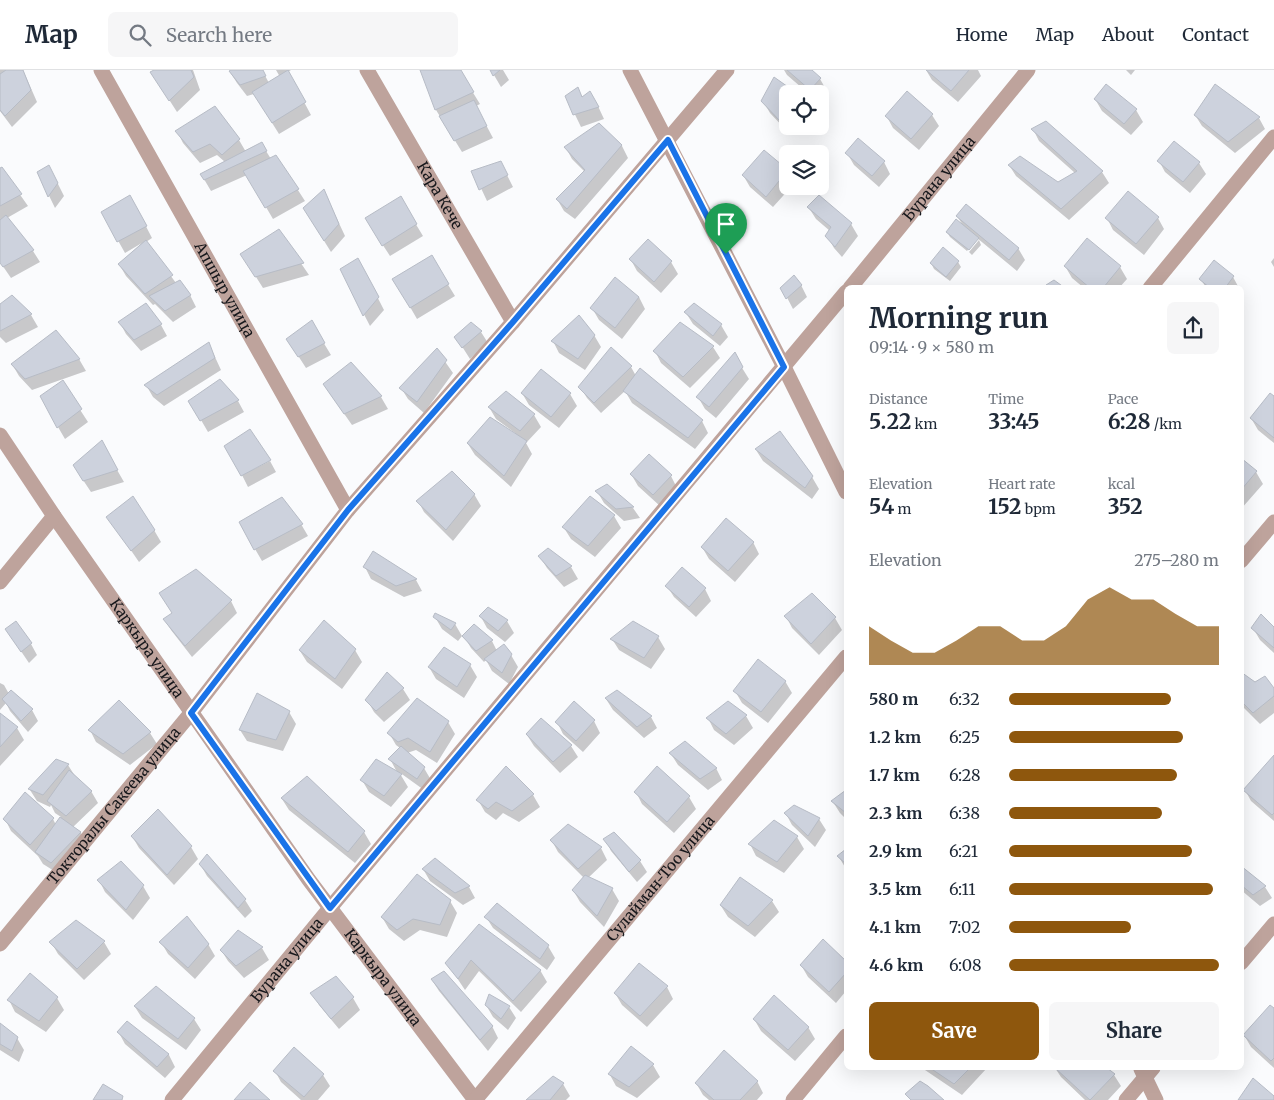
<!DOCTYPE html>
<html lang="en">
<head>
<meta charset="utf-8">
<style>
  :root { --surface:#fff; --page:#f6f6f7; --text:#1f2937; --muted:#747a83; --line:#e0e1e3; --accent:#8e570d }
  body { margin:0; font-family:Merriweather,serif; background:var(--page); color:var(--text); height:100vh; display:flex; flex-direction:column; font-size:19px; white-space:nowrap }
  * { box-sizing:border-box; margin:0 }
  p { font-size:16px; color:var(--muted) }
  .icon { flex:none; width:28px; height:28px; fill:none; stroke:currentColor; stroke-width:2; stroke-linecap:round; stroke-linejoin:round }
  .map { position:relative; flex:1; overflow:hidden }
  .sheet { position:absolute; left:844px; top:215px; width:400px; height:785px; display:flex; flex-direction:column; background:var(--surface); border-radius:8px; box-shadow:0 5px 20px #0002 }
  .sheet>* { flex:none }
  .fabs { position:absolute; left:779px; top:15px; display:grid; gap:10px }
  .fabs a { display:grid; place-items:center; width:50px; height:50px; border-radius:8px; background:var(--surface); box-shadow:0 5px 20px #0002; font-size:25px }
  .pin { position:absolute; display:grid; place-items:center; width:42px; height:42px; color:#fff; margin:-51px -21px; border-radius:50% 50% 50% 0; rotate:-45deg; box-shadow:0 0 5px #0007 }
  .pin .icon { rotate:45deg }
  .round { display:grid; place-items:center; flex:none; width:52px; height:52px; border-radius:8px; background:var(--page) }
  .head { display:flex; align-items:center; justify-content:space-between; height:85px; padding:0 25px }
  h1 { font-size:28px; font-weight:700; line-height:38px }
  .figures { display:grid; grid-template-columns:repeat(3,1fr); gap:8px; height:85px; padding:5px 25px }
  .figures div { display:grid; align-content:center }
  .figures b { font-size:21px; font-weight:700 }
  .figures small { font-size:14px; font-weight:400 }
  .figures p { font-size:14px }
  .chart { height:140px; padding:10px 25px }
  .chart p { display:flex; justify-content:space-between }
  .chart svg { width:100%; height:90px; margin-top:5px; fill:var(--accent); opacity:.7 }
  .action { display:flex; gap:10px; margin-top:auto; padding:10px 25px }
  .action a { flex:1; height:58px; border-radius:8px; background:var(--accent); color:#fff; font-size:20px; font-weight:700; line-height:58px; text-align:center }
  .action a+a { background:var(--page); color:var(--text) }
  ul { padding:0 25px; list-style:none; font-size:16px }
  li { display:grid; grid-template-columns:80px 60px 1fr; align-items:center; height:38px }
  li i { height:12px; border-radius:6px; background:var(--accent) }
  header { display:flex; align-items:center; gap:30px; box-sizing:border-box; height:70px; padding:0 25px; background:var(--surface); border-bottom:1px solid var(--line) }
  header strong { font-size:24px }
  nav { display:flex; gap:28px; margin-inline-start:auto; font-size:18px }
  .search { width:350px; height:45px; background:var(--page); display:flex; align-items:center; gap:12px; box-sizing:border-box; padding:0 18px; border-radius:8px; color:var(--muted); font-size:19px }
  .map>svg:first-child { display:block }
  .shadow { fill:#0003 }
  .building { fill:#cdd2dd; stroke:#b7bcc6 }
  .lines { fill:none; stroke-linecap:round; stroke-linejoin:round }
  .minor { stroke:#bea39c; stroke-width:15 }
  .route-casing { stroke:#fff; stroke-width:10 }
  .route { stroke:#1a73e8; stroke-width:6 }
  .labels { text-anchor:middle; stroke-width:4; stroke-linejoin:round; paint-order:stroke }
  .street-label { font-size:15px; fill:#16171b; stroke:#fafbfd }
</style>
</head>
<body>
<header>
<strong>Map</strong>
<div class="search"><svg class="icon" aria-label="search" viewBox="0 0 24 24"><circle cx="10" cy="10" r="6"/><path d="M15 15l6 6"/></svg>Search here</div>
<nav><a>Home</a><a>Map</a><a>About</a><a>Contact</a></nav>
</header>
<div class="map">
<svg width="1274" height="1030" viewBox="0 0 1274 1030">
  <rect width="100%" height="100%" fill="#fafbfd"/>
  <path class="shadow" d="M0 0H23L37 32 12 57 0 41Z
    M156 0H193L200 20 177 42 159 14Z
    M233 0H262L269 13 280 7 276 0H291L288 2 311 45 279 64 254 24 247 26 237 13 230 2Z
    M421 0H459L480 34 476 36 493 68 462 82 436 40Z
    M491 0H503L509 10 501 17Z
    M784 0H810L820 9 827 21 820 28V24H809L787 5Z
    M926 0H978L981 6 958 32 932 10Z
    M1126 0H1135L1131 5Z
    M1106 15 1136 40 1143 52 1131 65 1102 41 1095 29Z
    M577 18 583 28 597 34 604 49 581 57 566 26Z
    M907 23 932 45 939 56 919 80 893 58 887 47Z
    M788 24V56H790L787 61 770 43 763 31Z
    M1195 45 1259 48 1265 59 1235 83 1202 56Z
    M599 55 622 76 628 88 575 149 564 141 557 129 585 102 572 89 566 78Z
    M1033 59 1102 102 1109 113 1069 150 1016 106 1009 95 1058 113 1075 103 1039 71Z
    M177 61 239 70 246 82 266 81 271 89 276 86 305 131 273 149 247 105 211 121 201 104 225 92 217 85 200 93 183 73Z
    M764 82 787 102 788 116H792L773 137 750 117 743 105Z
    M847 83 884 92 890 104 879 117 854 95Z
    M1159 91 1199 93 1206 104 1190 123 1165 102Z
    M2 99 28 136 7 148 33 181 40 192 11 208 0 192V100Z
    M473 101 507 105 513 117 487 131Z
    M38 103 55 108 64 126 55 138Z
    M324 121 345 166 331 182 311 150Z
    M819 127 851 154 858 166 842 187 834 178 827 166 830 161 816 149 809 138Z
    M400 128 423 166 390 186 373 160Z
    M137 139 152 168 146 172 176 213 190 225 196 237 173 252 155 234 153 235 126 206 119 194 142 173 125 183 102 142Z
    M957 146 1018 178 1025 190 1017 201 977 168 967 181 950 167 947 162 964 157Z
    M1107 148H1158L1164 159 1144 185 1113 160Z
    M279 161 309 205 263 218 249 196Z
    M979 170 981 175 972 185 969 182Z
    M648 171 671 192 678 204 661 223 637 201 631 190Z
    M431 187 455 226 417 249 394 209Z
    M1274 188V197L1271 192Z
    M958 192 961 197 950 211 934 199 931 193Z
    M1215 192 1233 207 1239 218H1206L1201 209Z
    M1065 196 1120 197 1127 209 1119 218H1084L1072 208Z
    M341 200 364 201 384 240 370 256Z
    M801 215 807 227 793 239 782 218Z
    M12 227 31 245 38 257 6 273 0 267V235Z
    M639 227 645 239 622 269 599 250 592 238Z
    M694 235 721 255 728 267 720 276 693 254 686 243Z
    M311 252 331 285 306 298 295 281Z
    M120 253 161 255 167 266 141 281 126 264Z
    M56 262 79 289 86 301 32 320 19 306 12 294Z
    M481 262 488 273 470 289 456 267Z
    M594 265 601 277 585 300 559 283 553 271Z
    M209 274 221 300 164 336 153 327 146 315Z
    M713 277 720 288 690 318 661 293 655 281Z
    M611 279 631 297 636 306 702 351 708 363 695 379 632 333 625 321 601 343 587 328 580 317Z
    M437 280 453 303 424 343 408 329 401 318Z
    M734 285 749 309 716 348 705 339 698 327Z
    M350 294 381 327 388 339 352 355 324 315Z
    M220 311 238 331 244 342 208 362 190 331Z
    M62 312 88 352 65 369 58 357Z
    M506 323 534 345 541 357 526 373 532 384 511 417 475 385 468 374 514 365 515 363 496 349 489 337Z
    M522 323 570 324 577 336 559 358 529 335Z
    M1274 328V373L1258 360 1251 348Z
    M101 372 124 412 91 422 81 407Z
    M756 380 812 407 819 419 812 429 763 391Z
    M1241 390 1256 402 1263 414 1241 439Z
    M270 391 276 402 248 417 242 405Z
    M631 404 671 406 677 418 660 436 638 416Z
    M607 415 633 438 640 448 624 451 604 433 597 421Z
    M474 424 481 436 453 471 424 442 418 431Z
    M614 446 621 458 595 487 571 469 564 458Z
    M108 447 154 460 161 472 139 492Z
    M240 453 301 454 308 466 262 491Z
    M753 472 759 484 735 512 709 489 702 477Z
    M548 480 571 497 578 509 564 517 547 498 540 487Z
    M374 483 416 510 422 521 404 527 371 509 365 497Z
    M667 516 705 519 711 531 696 547 674 527Z
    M812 525 835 548 842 560 819 585 792 558 786 546Z
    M231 531 237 543 192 587 171 560 164 549Z
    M488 539 507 551 514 563 505 572 487 558 481 547Z
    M436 545 455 554 462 566 458 571 442 559 435 547Z
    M1253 558H1274V583L1260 570Z
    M6 559 31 574 37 585 29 593Z
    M464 566 492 571 497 581 511 585 518 597 509 614 492 601 486 590 484 592 471 578Z
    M658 567 665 579 651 599 619 580 612 569Z
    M355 580 362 592 342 619 307 592 300 581Z
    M470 595 477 607 464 628 436 609 429 597Z
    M387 604 403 619 410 630 384 652 374 642 367 630Z
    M1241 604 1255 614 1274 620V643L1260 654 1241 635Z
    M785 611 792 623 768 653 742 633 735 621Z
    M0 613 4 615 9 624 32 640 38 651 28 662 10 641 6 633 0 640Z
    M606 629 651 647 657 658 644 668 613 640Z
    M119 632 150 663 157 674 130 695 96 672 90 660Z
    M728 632 746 646 753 658 734 675 714 660 708 648Z
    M289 642 296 654 283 681 247 671 240 660Z
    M0 644 17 658 24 670 0 696Z
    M594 651 600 663 583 682 563 664 557 652Z
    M448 652 455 664 437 693 416 680 407 683 424 698 431 710 424 720 399 702 408 717 391 737 369 722 362 710 398 704 390 689 400 678 396 675 389 663Z
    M527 665 571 676 578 687 560 703 534 676Z
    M671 684 716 698 722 710 708 720 678 695Z
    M1274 686V751L1251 731 1245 720Z
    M57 691 68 695 75 706 91 721 98 733 72 758 81 763 87 775 59 804 43 794 38 786 11 761 5 749H53L56 755 61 747 55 743 51 735 50 737 37 731 30 720Z
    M506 698 533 725 540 737 519 752 503 743 496 750 485 742 478 730Z
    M657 698 689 727 696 739 674 763 642 734 636 722Z
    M307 707 364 762 371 774 355 793 289 740 282 729Z
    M846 721V749L840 743 833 732Z
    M786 744 819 749 826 760 815 777 792 755Z
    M568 755 601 778 607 790 588 808 612 819 619 831 604 857 580 832 573 820 584 808 558 782 552 771Z
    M132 766 191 777 198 789 174 815 139 778Z
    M797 767 804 779 784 803 756 786 750 774Z
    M605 769 640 791 647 802 637 812 611 781Z
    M846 781V799L839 787Z
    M435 790 469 817 475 828 463 835 430 811 423 799Z
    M200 794 245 830 252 841 245 848 207 806Z
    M1241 797 1265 817 1272 828 1260 836 1241 820Z
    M740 808 772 831 779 842 755 867 728 847 721 836Z
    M99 810 143 816 150 828 133 850 105 822Z
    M450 831 457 843 447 867 420 860 404 871 389 859 382 847Z
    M486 847 548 876 555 888 547 900 493 858Z
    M76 851 104 872 111 884 84 910 58 884 51 872Z
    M480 856 540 900 547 912 521 942 479 901 465 920 447 893Z
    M239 862 262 878 269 890 244 908 228 891 221 880Z
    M823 871 846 892V921L836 933 808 907 801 895Z
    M161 872 208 874 215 886 195 909 168 884Z
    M432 910 492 956 498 968 488 981 439 921Z
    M667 917 673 929 647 957 622 935 615 923Z
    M156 918 194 949 201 960 186 980 142 948 135 937Z
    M312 923 353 928 360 940 339 959 319 935Z
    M57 928 64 940 46 962 15 942 9 930Z
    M486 935 509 937 516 948 508 960 493 947Z
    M1274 940V998L1251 977 1244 965Z
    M754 949 808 957 815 969 795 991 761 961Z
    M127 953 169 985 175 997 165 1008 125 974 119 963Z
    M0 955 17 968 24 980 19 992 0 980Z
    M631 978 653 995 660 1007 637 1028 616 1016 610 1005Z
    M294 979 323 1005 330 1016 318 1030H301L281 1012 275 1001Z
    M922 998H987L962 1025Z
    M1055 998H1105L1114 1005 1121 1016 1108 1030H1085L1061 1007Z
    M553 1007 563 1014 570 1026 566 1030H528Z
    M757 1011 763 1023 757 1030H709L703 1025 696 1013Z"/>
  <path class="building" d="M6 0H23L31 20 5 46 0 40V4Z
    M154 0H191L194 7 169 31 150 2Z
    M231 0H263L266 6 240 15 229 1Z
    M288 0 306 32 272 53 252 22Z
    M420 0H461L474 22 435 40Z
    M490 0H500L493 6Z
    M787 0H812L821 8 810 20Z
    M926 0H969L951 21Z
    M774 7 798 24H788V40L780 51 761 31Z
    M1106 14 1137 39 1124 54 1094 29Z
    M1215 14 1260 47 1228 72 1194 45Z
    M578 17 582 27 590 21 599 37 573 45 565 26Z
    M907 21 933 44 911 69 885 46Z
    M474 30 487 56 454 71 439 46Z
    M215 36 240 69 222 85 210 74 193 82 175 61Z
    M1046 51 1103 101 1061 139 1008 95 1020 86 1058 112 1077 101 1031 59Z
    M599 53 622 75 567 139 556 129 585 100 564 77Z
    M858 68 885 91 872 106 845 83Z
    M1174 71 1200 92 1183 112 1157 91Z
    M262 72 267 81 204 110 200 104Z
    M764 80 788 100 766 127 742 105Z
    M276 85 299 119 265 138 243 101Z
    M501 91 508 105 479 120 471 101Z
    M49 95 58 113 48 127 37 102Z
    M2 97 22 124 0 136V98Z
    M324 119 339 154 324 171 303 138Z
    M1128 121 1159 147 1136 174 1105 148Z
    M130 125 147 156 117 172 101 142Z
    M819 125 852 153 835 177 825 166 831 157 807 137Z
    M401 126 417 154 382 176 365 148Z
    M966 134 1019 178 1009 190 956 146Z
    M6 145 34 180 3 197 0 193V150Z
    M956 149 979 168 969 180 946 162Z
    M279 159 304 193 255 207 240 184Z
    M1087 168 1121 196 1103 218H1090L1064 196Z
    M648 169 672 191 654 212 629 189Z
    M146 170 173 205 145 224 118 194Z
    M943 177 959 191 946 207 930 193Z
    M432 185 449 214 410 238 392 209Z
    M358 188 379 227 363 246 340 199Z
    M1214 190 1234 206 1225 218H1210L1199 209Z
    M794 205 802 215 786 229 780 218Z
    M615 207 639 227 615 258 590 238Z
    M180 210 191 225 165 241 149 226Z
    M1054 210 1065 218H1049L1046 215Z
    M12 225 32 244 0 261V234Z
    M146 233 162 254 134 270 118 252Z
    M694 233 722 254 713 266 684 242Z
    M579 245 595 265 578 289 551 271Z
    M312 250 325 273 298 287 286 269Z
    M471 252 482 261 462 278 454 267Z
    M680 252 714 276 683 307 653 281Z
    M56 260 80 289 25 309 11 294Z
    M209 272 215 288 157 325 144 315Z
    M611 277 632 296 594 333 578 317Z
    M437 278 447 290 417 332 399 318Z
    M735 282 743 297 709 337 696 327Z
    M351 292 382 326 344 344 323 314Z
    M640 298 703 350 688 368 623 321Z
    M541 299 571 323 551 347 521 323Z
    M220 309 239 330 200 351 188 331Z
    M63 310 82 339 57 358 40 326Z
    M506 321 535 344 520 361 488 337Z
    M1270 323 1274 326V368L1250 348Z
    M490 347 527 371 504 406 467 373Z
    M250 359 271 390 241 406 224 376Z
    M780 361 813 406 805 418 755 379Z
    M102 370 118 400 83 411 73 395Z
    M649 384 672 405 653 425 630 404Z
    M1241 388 1257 401 1241 420Z
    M452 401 475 424 446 460 416 431Z
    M607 414 634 437 616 439 595 421Z
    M133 426 155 460 131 481 106 447Z
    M590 426 615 445 588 476 562 457Z
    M282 427 303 454 254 480 239 452Z
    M726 448 754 472 728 501 701 477Z
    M548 478 572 496 556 506 538 486Z
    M373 481 417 509 396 516 363 497Z
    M682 497 706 518 689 537 665 516Z
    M196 499 232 530 185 576 163 549 172 543 159 523Z
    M812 523 836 547 811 574 784 546Z
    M488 537 508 550 498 561 479 546Z
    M435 543 456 553 451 560 433 547Z
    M1261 544 1274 557V578L1251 558Z
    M324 550 356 579 335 609 299 580Z
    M16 551 32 573 21 582 5 559Z
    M633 551 659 566 644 588 610 569Z
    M474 554 493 570 476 581 462 566Z
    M504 574 512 584 502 603 484 589Z
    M444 577 471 594 457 617 428 597Z
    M758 589 786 611 761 642 733 621Z
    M387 602 404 618 376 641 365 630Z
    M1241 602 1255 612 1265 606 1274 618V626L1253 643 1241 631Z
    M11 620 33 639 21 651 2 629Z
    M617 620 652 646 637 657 605 628Z
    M257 623 290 641 276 670 239 660Z
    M417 628 449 651 430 682 408 668 398 672 387 663Z
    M119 630 151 662 123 684 88 660Z
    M574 631 595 650 576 671 555 652Z
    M728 631 747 645 726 664 706 648Z
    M0 643 18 657 0 677Z
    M541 648 572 675 553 692 526 664Z
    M685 671 717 698 700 709 669 683Z
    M401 676 425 697 417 709 388 689Z
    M1274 685V743L1272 745 1243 720Z
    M56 689 69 694 43 725 28 719Z
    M376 689 402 704 384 726 360 710Z
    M506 696 534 724 512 741 496 732 488 739 476 730Z
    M657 696 690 726 667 752 634 722Z
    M69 700 92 721 66 746 47 731Z
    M307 706 365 761 348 782 281 728Z
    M846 720V743L831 731Z
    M25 722 54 748 30 775 3 749Z
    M794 735 820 748 808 766 784 743Z
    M158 739 192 776 167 805 131 766Z
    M60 747 81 762 51 793 35 782Z
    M774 750 798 766 777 792 748 774Z
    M568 754 602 777 578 799 550 770Z
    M614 762 641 790 629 802 603 769Z
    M846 779V794L837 786Z
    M207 784 246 829 238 838 199 794Z
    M435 788 470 816 455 823 422 799Z
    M121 791 144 815 126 840 97 810Z
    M1241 796 1266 816 1253 825 1241 815Z
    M417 804 451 830 440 855 413 849 397 860 381 847Z
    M585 805 613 818 597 846 572 820Z
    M740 807 773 830 748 856 720 835Z
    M497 833 549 875 540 889 484 847Z
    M187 846 209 874 188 898 159 872Z
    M76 850 105 871 77 899 49 872Z
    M479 854 541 900 513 931 471 890 458 909 445 893Z
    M238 860 263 877 236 896 220 880Z
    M823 869 846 891V903L829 922 800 895Z
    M639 893 668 916 640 946 614 923Z
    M444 901 493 956 480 970 431 909Z
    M30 903 58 927 39 951 7 930Z
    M336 906 354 927 331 949 310 923Z
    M156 916 195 948 178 969 134 936Z
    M489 924 510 936 501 949 485 935Z
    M774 925 809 957 788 980 753 949Z
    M1270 935 1274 938V988L1271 991 1243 965Z
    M127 951 169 984 157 997 117 962Z
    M0 953 18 967 12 981 0 974Z
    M631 976 654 994 629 1017 608 1004Z
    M294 977 324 1004 304 1027 273 1001Z
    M724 980 758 1011 740 1030H714L695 1013Z
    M930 998H970L954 1014Z
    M1055 998H1107L1115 1004 1090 1030Z
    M553 1006 564 1013 550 1030H526Z
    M1253 1008 1274 1026V1030H1238Z
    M920 1011 928 1016 944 1030H911L905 1024Z
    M250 1012 270 1030H234Z
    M103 1014 123 1026 122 1030H93Z"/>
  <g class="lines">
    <g class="minor">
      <path id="s1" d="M101 0 348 440"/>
      <path id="s2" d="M367 0 513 252"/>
      <path d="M630 0 784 297 846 422"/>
      <path id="s3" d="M850 218 1028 0"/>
      <path d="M1150 218 1274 67"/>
      <path id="s4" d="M0 365 54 446 309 810 475 1030"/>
      <path d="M1241 491 1274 452"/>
      <path d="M0 512 54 446"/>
      <path id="s5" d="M0 874 191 643 348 440 513 252 727 0"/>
      <path d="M1241 893 1274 854"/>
      <path d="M1141 999 1156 1030"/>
      <path id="s6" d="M172 1030 330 838 846 222"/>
      <path id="s7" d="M475 1030 846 587"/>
      <path d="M793 1030 846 966"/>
      <path d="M1126 1030 1153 998"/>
    </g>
  </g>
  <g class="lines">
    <defs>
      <path id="route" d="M668 70 784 297 330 838 191 643 348 440 513 252Z"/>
    </defs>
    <use href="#route" class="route-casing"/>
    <use href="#route" class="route"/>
  </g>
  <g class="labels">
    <g class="street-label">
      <text dy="5" stroke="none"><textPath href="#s3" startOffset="141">Бурана улица</textPath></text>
      <text dy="5" stroke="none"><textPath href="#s2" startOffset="145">Кара Кече</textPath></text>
      <text dy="5" stroke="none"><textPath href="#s1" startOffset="252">Апшыр улица</textPath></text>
      <text dy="5" stroke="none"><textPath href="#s4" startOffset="259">Каркыра улица</textPath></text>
      <text dy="5" stroke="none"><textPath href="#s5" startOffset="179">Токторалы Сакеева улица</textPath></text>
      <text dy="5" stroke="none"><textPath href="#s7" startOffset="289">Сулайман-Тоо улица</textPath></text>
      <text dy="5" stroke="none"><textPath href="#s6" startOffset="181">Бурана улица</textPath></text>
      <text dy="5" stroke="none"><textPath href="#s4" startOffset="664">Каркыра улица</textPath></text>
    </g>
  </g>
</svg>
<div class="fabs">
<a><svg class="icon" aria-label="locate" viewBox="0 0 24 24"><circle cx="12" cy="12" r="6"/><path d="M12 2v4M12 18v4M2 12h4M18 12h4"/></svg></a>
<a><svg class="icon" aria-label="layers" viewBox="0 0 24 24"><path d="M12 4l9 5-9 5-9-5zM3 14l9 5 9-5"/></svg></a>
</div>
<div class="pin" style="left:726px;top:184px;background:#1e9e55"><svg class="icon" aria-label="arrive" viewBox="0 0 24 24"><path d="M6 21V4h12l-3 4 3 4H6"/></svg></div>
<section class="sheet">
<div class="head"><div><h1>Morning run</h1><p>09:14 · 9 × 580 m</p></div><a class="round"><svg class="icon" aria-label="share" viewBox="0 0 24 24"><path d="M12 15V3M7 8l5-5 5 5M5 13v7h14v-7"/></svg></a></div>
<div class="figures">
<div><p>Distance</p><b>5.22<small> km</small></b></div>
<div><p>Time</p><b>33:45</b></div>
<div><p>Pace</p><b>6:28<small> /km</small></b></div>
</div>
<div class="figures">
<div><p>Elevation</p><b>54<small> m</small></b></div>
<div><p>Heart rate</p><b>152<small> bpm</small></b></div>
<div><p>kcal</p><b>352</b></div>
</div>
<div class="chart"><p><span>Elevation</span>275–280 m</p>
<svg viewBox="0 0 160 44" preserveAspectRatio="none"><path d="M0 44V25L10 32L20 38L30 38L40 32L50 25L60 25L70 32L80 32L90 25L100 12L110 6L120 12L130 12L140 19L150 25L160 25V44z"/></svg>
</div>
<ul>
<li><b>580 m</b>6:32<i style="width:77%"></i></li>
<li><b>1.2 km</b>6:25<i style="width:83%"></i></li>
<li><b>1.7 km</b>6:28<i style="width:80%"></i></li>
<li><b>2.3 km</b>6:38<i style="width:73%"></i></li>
<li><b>2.9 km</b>6:21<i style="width:87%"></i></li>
<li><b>3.5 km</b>6:11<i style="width:97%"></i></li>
<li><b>4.1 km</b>7:02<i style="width:58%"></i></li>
<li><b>4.6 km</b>6:08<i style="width:100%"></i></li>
</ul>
<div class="action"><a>Save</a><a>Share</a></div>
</section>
</div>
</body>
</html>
